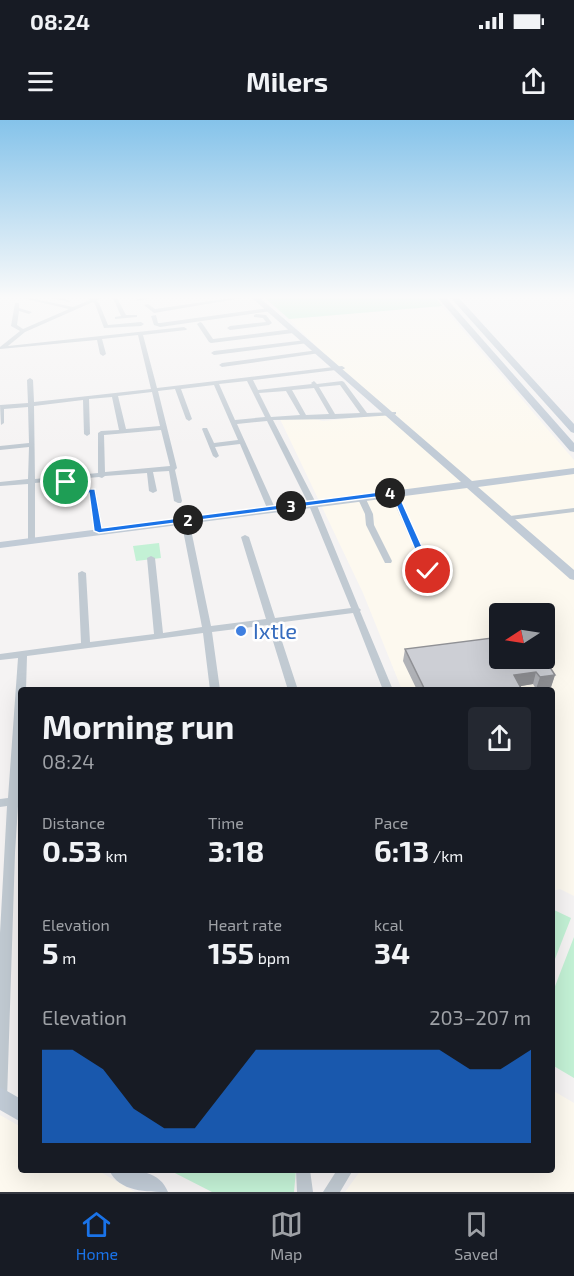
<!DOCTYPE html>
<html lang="en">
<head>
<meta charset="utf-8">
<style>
  :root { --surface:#171b24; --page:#242831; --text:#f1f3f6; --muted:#9ea1a6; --line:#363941; --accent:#1a73e8 }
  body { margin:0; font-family:"Exo 2",sans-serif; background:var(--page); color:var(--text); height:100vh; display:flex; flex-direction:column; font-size:22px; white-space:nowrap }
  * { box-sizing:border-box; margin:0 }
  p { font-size:20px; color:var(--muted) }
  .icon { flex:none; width:33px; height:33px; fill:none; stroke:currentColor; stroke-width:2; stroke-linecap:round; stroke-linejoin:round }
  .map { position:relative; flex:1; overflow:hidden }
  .panel { position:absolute; left:18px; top:567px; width:537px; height:486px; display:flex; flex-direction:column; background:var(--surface); border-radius:6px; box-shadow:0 6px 24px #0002 }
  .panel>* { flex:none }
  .needle { width:39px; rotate:258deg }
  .controls { position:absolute; left:489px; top:483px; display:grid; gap:12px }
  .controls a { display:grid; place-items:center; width:66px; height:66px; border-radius:6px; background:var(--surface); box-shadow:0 6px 24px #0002; font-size:30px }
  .pin { position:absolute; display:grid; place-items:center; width:51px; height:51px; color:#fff; margin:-26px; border:3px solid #fff; border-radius:50%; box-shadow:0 2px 6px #0007 }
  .km { position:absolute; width:30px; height:30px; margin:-15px; border-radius:50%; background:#222; color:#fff; font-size:16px; line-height:30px; text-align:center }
  .round { display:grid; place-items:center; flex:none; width:63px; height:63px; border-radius:6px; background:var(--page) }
  .headline { display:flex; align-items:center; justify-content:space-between; height:102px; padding:0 24px }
  h1 { font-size:33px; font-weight:700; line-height:45px }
  .figures { display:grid; grid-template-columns:repeat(3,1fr); gap:9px; height:102px; padding:6px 24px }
  .figures div { display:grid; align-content:center }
  .figures b { font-size:30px; font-weight:700 }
  .figures small { font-size:16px; font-weight:400 }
  .figures p { font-size:16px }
  .chart { height:168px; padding:12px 24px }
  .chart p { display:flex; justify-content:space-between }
  .chart svg { width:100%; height:108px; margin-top:6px; fill:var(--accent); opacity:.7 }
  .status { display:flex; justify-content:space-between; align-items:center; height:42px; padding:0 30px; background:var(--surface); direction:ltr }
  .status svg { height:16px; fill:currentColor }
  header { display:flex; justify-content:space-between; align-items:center; height:78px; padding:0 24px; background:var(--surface); font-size:27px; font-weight:700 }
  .tab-bar { display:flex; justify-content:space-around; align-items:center; height:84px; border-top:2px solid var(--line); background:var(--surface); font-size:16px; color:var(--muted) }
  .tab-bar a { display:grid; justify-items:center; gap:3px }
  .tab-bar .active { color:var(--accent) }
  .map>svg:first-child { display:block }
  .commercial { fill:#fdf9ef; fill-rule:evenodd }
  .green { fill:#c3f1d5 }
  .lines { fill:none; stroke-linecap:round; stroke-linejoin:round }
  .street { fill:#c1cad2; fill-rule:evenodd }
  .secondary { fill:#c1cbd6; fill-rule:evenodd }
  .wall { fill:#b0b2b7 }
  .shaded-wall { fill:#909195 }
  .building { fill:#cdcfd5; stroke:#909195; stroke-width:1.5 }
  .route { fill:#1a73e8; stroke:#fff; stroke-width:1.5 }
  .shop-dot { fill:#3f7fe0; stroke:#fff; stroke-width:2 }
  .labels { text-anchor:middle; stroke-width:5; stroke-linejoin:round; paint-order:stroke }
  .shop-label { font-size:22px; fill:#366cbe; stroke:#fff; text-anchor:start }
</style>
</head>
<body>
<div class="status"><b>08:24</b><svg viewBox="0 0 49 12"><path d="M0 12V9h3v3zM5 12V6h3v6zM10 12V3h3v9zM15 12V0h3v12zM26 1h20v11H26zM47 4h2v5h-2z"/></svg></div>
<header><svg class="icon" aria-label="menu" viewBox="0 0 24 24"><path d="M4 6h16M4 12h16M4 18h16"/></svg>Milers<svg class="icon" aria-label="share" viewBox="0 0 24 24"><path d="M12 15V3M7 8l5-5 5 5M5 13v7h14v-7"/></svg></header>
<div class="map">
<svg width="574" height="1072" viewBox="0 0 574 1072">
  <rect width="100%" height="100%" fill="#f5f3f3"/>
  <path class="commercial" d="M442 186 574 340V776L560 769 552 771V570H402L363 473 280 299 306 297 323 301 385 295 289 199ZM500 494H544V538H500Z
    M552 970 574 983V1072H345L361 1050H552Z
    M0 995 21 1007V1050H97L135 1072H0Z"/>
  <path class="green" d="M265 178H436L442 186 289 199Z
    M159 423 161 438 136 441 133 426Z
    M552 789 571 798 555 839 552 837Z
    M574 817V958L552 945V874Z
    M169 1050H296L294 1072H212Z"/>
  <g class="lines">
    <path class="street" d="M22 178H30L73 187 90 180 88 178H101L97 181 99 183 108 205 141 202 144 204 141 206 104 208 95 184 93 182 25 212 8 226 184 207 187 209 186 210 143 215 157 268 342 246 345 248 344 249 253 260 258 270 312 264 311 263 314 261 317 264 342 261 344 262 367 293 396 292V294L394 295 334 299 273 300 316 383 359 488 361 490 360 491 393 570H383L353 493 276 503 298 570H288L268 505 212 512 220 570H210L203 513 27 536 26 570H21V640L15 733 7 979 5 984 0 986V813L7 686 0 687V679L8 678 18 538 0 540V534L81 523 78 453 82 451 86 453 90 522 154 514 147 438 151 436 155 438 163 513 202 507 181 400 185 398 189 400 211 506 266 499 241 417 245 415 249 417 275 498 351 488 308 383 267 301 237 304 275 388 274 390H268L267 388 240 324 215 327 219 336 216 338 213 336 202 309 203 308H207L214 323 238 320 214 265 181 269 192 299 189 301 186 299 175 269 158 271 177 348 175 350 182 381 181 383H178L174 381 169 351 153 352 157 371 153 373 149 371 147 353 105 356 102 358 99 357 66 360 69 362 70 370 92 369 96 371 103 411 99 413 95 411 89 373 64 374 63 362 65 360 35 363V421L34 423H28V364L0 366V362L28 359 29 327 0 330V326L29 323 28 287 4 289V303L1 305 0 285 28 283 27 260 30 258 33 260 34 282 151 269 138 215 102 219 106 234 103 236 100 234 97 220 0 229V227L20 211 11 206 15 183H19V188L32 192 29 194 19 191 17 205 23 209 69 189ZM247 261 265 297 235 300 219 264ZM340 265 360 293 335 294 319 267ZM314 268 329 294 306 295 292 270ZM286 271 300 295 271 297 259 273ZM152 272 160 306 126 309 118 276ZM112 277 119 310 101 311 98 313V353L35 359 34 286 83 280 84 314 87 316 90 314 89 279ZM161 310 170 346 105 352 104 315Z
      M52 178H61L71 181 69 182Z
      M113 178H117L126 195H137V197L115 199V197L121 196Z
      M141 178H152L137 181 135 180Z
      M231 178H242L154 193 144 185 148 184 155 189Z
      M269 188 271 189V191L160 207 154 205 151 196 156 195 158 203H160Z
      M256 194 266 195 272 203 269 205 230 210 227 208 230 206 266 202 263 198 254 197V195Z
      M200 202 202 203 213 219 293 209 296 211 293 213 211 223 209 222 197 204Z
      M306 220 308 221V223L214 235 211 233 214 231Z
      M318 230 321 232 320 233 222 247 219 245 222 243Z
      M391 371H397L398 373 432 451 431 453H428L424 451 390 373Z
      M358 375H364L365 377 373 394 374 405 392 441 391 443H385L366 405 365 394 357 377Z
      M574 388V392L510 400 506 398 510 396Z
      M296 1050H310L313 1072H297Z
      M337 1050H353L340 1072H323Z"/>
    <path class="secondary" d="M252 178H260L472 361 574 348V354L478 367 574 450V460L570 459 467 368 0 428V422L461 362Z
      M438 178H446L574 323V332L570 331Z
      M451 178H459L574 304V313L571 312Z
      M0 967 21 979V1002L0 990Z
      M109 1050C130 1050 159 1048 168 1072 147 1072 119 1072 109 1050Z"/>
  </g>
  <path class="wall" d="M405 529 555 555 551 567 536 569 533 564 520 566 522 570H417L403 541Z"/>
  <path class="shaded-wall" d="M536 552 533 564 510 568 514 555Z
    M555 555 551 567 536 569 540 557Z"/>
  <path class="building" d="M500 517V538H544L555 555 540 557 536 552 514 555 522 570H439L438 568 425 570 405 529Z"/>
  <linearGradient id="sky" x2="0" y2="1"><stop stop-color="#85c3ea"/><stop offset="0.54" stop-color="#fafafa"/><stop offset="1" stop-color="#fafafa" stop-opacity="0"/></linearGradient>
  <rect width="574" height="328" fill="url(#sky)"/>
  <path class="route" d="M64 360H69L70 369H95L102 408 394 370 398 373 433 451 428 454 424 451 392 375 99 413 94 411 89 373 64 374Z"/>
  <circle class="shop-dot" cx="241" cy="511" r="6"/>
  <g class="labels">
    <g class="shop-label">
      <text x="253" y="519">Ixtle</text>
    </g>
  </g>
</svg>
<div class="controls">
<a><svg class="needle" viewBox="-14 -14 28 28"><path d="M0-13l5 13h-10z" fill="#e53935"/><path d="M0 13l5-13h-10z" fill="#9ea1a6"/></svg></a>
</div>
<div class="pin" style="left:66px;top:362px;background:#1e9e55"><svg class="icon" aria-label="arrive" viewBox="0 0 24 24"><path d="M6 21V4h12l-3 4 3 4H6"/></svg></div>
<div class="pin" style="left:428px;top:451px;background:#d93025"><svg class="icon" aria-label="check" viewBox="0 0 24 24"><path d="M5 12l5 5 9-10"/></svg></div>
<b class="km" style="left:188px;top:400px">2</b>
<b class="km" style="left:291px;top:386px">3</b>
<b class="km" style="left:390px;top:373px">4</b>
<section class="panel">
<div class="headline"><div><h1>Morning run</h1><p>08:24</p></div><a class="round"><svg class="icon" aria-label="share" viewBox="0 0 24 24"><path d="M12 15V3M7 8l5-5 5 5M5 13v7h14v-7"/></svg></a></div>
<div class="figures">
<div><p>Distance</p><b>0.53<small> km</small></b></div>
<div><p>Time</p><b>3:18</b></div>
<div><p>Pace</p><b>6:13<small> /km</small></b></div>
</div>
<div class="figures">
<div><p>Elevation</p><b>5<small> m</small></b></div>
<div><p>Heart rate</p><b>155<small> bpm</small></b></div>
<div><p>kcal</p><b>34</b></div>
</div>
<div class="chart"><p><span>Elevation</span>203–207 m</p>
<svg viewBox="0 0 160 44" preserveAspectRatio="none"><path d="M0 44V6L10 6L20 14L30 30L40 38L50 38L60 22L70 6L80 6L90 6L100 6L110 6L120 6L130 6L140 14L150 14L160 6V44z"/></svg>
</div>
</section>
</div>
<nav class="tab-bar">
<a class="active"><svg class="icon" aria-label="home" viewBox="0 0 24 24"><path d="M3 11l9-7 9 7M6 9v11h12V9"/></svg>Home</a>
<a><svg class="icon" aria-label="map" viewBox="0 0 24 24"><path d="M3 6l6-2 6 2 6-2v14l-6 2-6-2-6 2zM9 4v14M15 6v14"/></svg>Map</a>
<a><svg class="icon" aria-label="saved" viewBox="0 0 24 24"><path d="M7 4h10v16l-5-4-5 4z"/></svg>Saved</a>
</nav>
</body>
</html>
